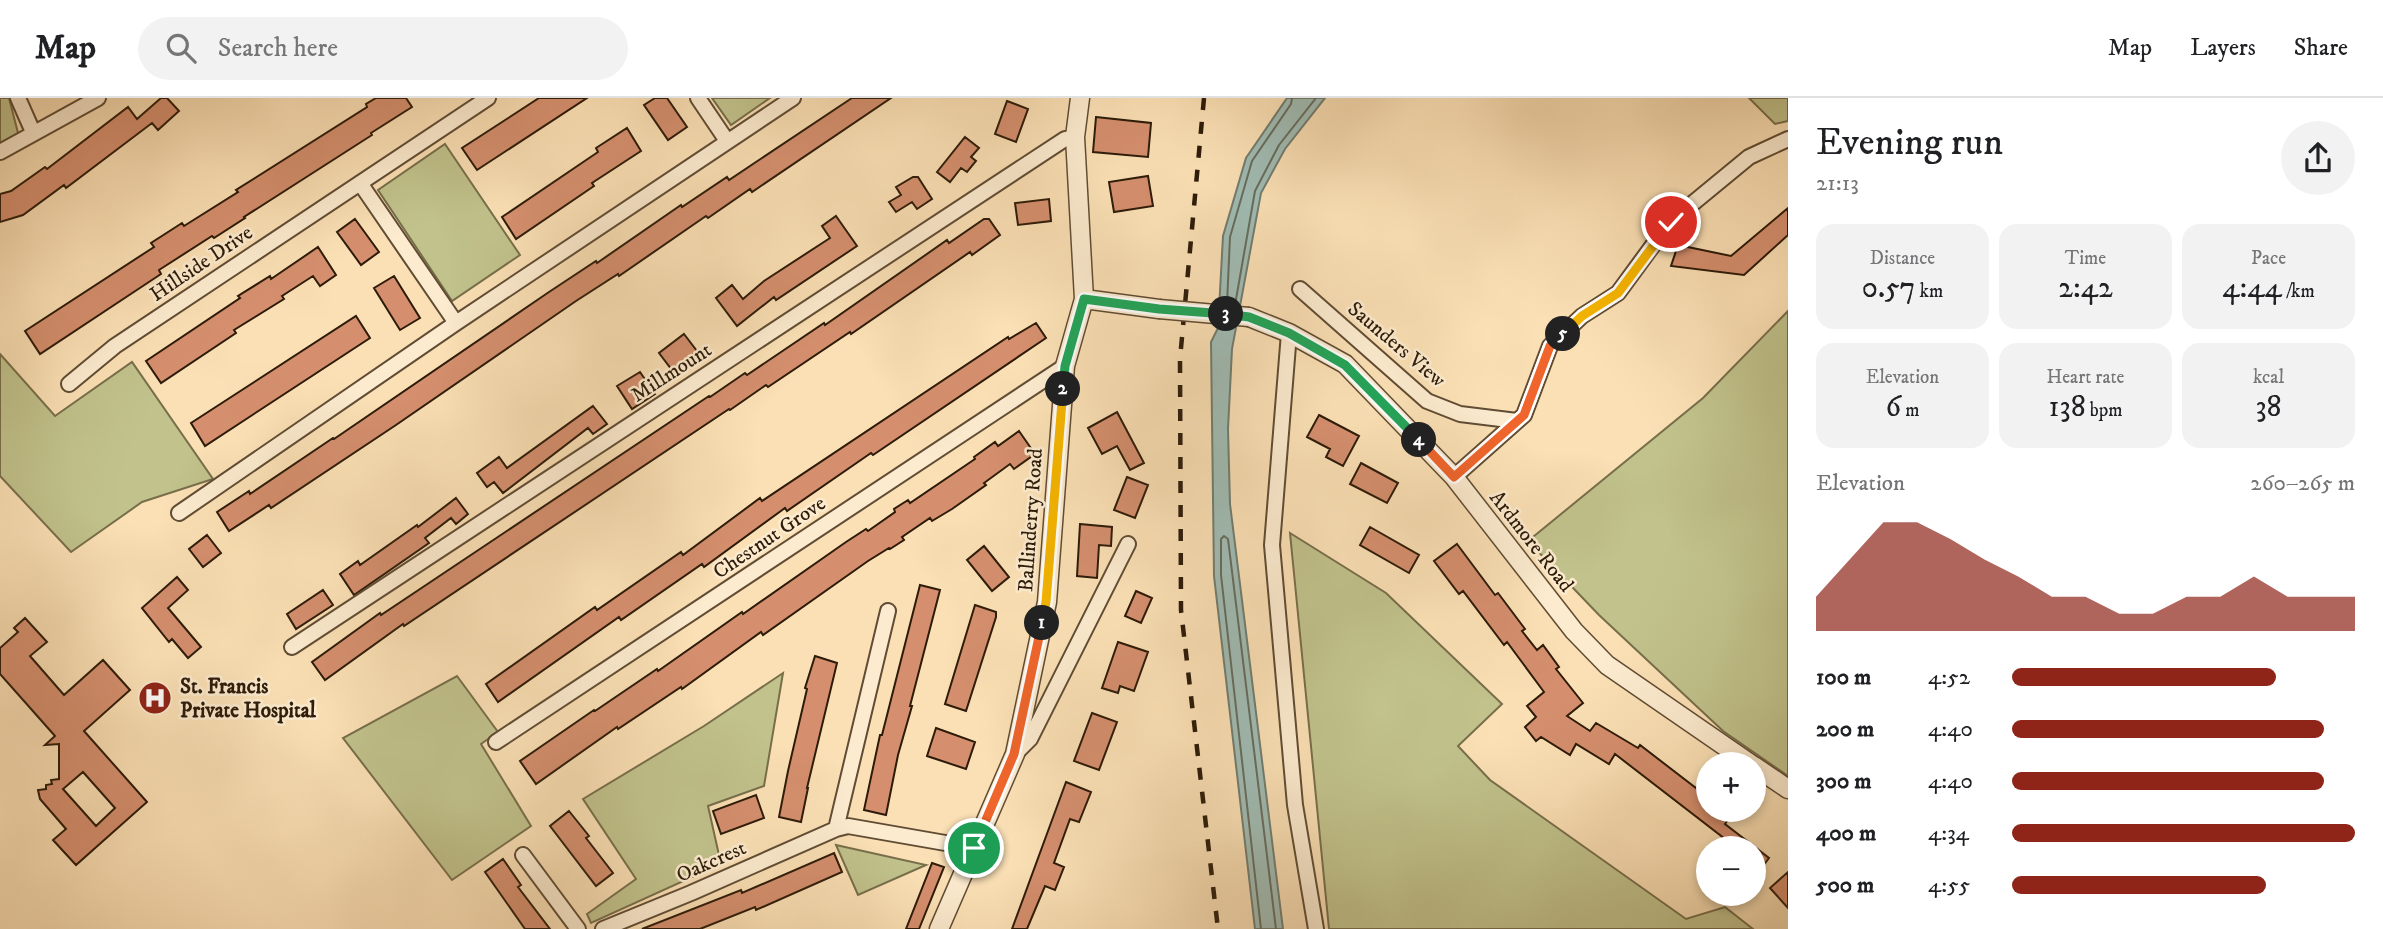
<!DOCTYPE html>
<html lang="en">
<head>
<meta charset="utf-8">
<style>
  :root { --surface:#fff; --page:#f2f2f2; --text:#202124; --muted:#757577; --line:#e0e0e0; --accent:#8f2418 }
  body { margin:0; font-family:"IM FELL DW Pica",serif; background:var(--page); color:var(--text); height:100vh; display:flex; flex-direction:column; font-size:26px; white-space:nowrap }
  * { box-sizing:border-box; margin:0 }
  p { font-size:23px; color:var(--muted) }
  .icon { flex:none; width:38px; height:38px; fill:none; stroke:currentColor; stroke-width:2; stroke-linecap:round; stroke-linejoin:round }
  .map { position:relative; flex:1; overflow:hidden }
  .details { display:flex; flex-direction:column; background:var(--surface); width:595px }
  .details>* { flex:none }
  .tools { position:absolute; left:1696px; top:654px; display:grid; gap:14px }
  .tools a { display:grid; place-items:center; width:70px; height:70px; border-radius:50%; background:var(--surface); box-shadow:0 4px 10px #0003; font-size:35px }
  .pin { position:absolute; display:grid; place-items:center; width:60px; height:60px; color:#fff; margin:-30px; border:4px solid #fff; border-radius:50%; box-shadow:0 2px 7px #0007 }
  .km { position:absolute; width:35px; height:35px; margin:-18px; border-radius:50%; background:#222; color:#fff; font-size:19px; line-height:35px; text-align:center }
  .round { display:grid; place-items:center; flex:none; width:74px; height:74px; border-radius:37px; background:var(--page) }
  .head { display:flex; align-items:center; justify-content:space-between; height:119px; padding:0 28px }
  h1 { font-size:38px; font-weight:600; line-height:52px }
  .metrics { display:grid; grid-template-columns:repeat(3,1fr); gap:10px; height:119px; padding:7px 28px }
  .metrics div { display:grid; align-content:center; border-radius:18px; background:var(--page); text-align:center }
  .metrics b { font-size:30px; font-weight:600 }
  .metrics small { font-size:19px; font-weight:400 }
  .metrics p { font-size:19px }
  .chart { height:196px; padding:14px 28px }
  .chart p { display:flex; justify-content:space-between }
  .chart svg { width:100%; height:126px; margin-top:7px; fill:var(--accent); opacity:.7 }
  ul { padding:0 28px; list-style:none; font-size:23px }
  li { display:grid; grid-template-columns:112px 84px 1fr; align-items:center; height:52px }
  li i { height:18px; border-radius:9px; background:var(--accent) }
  header { display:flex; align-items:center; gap:42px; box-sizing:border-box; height:98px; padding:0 35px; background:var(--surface); border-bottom:2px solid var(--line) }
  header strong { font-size:33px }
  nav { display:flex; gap:38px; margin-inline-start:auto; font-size:24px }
  .search { width:490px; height:63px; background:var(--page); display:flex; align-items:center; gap:18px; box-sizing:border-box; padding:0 24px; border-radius:38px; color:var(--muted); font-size:26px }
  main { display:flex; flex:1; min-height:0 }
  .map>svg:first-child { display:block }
  .green { fill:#c1c28c; stroke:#776e4a; stroke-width:2 }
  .water { fill:#a0bcb4; stroke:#727c70; stroke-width:2 }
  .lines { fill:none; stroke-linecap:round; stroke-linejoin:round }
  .shore { stroke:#666c5e; stroke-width:2 }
  .building { fill:#d58f6e; stroke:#2d1b09; stroke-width:2; fill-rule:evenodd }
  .minor-casing { stroke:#604c34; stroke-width:18 }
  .tertiary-casing { stroke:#604c34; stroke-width:21 }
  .minor { stroke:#fcebcf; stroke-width:14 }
  .tertiary { stroke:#fcebcf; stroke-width:18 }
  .rail { stroke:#2d1b09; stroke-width:4.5; stroke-dasharray:12 12; stroke-linecap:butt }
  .tertiary-bridge-casing { stroke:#604c34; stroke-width:21; stroke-linecap:butt }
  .tertiary-bridge { stroke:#fcebcf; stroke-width:18 }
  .split-1-casing { stroke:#fff; stroke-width:14 }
  .split-2-casing { stroke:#fff; stroke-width:14 }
  .split-3-casing { stroke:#fff; stroke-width:14 }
  .split-4-casing { stroke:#fff; stroke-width:14 }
  .split-5-casing { stroke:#fff; stroke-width:14 }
  .split-6-casing { stroke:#fff; stroke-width:14 }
  .split-1 { stroke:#f0652b; stroke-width:9 }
  .split-2 { stroke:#f5b400; stroke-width:9 }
  .split-3 { stroke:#22a559; stroke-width:9 }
  .split-4 { stroke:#22a559; stroke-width:9 }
  .split-5 { stroke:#f0652b; stroke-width:9 }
  .split-6 { stroke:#f5b400; stroke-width:9 }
  .labels { text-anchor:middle; stroke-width:5; stroke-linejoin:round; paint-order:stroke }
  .street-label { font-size:21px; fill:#2d1b09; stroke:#fcebcf }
  .poi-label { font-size:21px; font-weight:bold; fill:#2d1b09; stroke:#fcebcf; text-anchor:start }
</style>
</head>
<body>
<header>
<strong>Map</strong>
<div class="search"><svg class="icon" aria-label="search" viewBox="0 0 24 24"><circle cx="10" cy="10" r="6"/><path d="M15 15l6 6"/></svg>Search here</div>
<nav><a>Map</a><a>Layers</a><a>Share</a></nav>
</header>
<main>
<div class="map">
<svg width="1788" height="831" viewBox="0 0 1788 831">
  <rect width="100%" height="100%" fill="#fbe0b5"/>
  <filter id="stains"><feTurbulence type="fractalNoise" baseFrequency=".00286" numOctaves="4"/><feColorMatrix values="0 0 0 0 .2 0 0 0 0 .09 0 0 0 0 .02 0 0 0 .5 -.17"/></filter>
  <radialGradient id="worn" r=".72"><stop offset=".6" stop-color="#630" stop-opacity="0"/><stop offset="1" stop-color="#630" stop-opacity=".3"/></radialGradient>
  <path class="green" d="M0 0H9L18 35 11 42 0 47Z
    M712 0H770L731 27Z
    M1749 0H1788V23L1775 26Z
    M445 46 520 157 452 203 378 92Z
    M1788 213V678L1723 633 1599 517 1528 443 1703 300Z
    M0 256 55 318 132 264 213 381 142 404 71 454 0 378Z
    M1290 435 1386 495 1502 606 1458 648 1490 682 1686 821 1725 809 1753 831H1329Z
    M783 575 764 688 708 708 721 766 591 825 587 816 636 781 583 701 704 628Z
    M457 578 498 634 481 646 531 728 452 782 343 640Z
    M836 747 926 767 858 797Z"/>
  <path class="water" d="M1287 0H1325L1285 51 1261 95 1232 251 1228 331 1230 406 1283 831H1255L1214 478 1211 244 1218 230 1223 138 1246 60Z"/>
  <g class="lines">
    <path class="shore" d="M1227 206 1230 139 1252 63 1291 6 1292 0
      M1235 207 1255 93 1279 47 1316 0
      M1261 831 1221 477V441L1224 438 1228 441 1276 831"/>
  </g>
  <path class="building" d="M161 0H167L179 13 158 32 152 25 66 90 64 87 23 117 0 124V96L11 93 45 69 47 71 128 9 137 21Z
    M376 0H406L412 9 371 35 372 37 244 119 245 120 214 140 212 138 159 172 161 176 40 256 25 233 154 149 151 145 182 125 184 128 238 94 236 92 367 9 366 6Z
    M539 0H587L477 72 462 50Z
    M655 0H667L687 29 668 42 644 7Z
    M852 0H891L752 94 750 91 708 120 706 118 619 178 618 176 576 203 396 327 271 410 269 407 229 433 217 414 249 393 250 396 333 340 334 341 549 194 596 163 597 165 681 107 682 109 727 79 729 82Z
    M1007 3 1028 11 1016 44 995 36Z
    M1096 19 1151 25 1148 59 1093 54Z
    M627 30 641 53 592 85 594 88 516 141 502 119 598 54 596 50Z
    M965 39 979 50 971 59 976 63 967 74 961 70 950 84 937 74Z
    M1148 78 1153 108 1114 114 1109 84Z
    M913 79H918L932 101 917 111 912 104 896 114 889 104 901 97 896 89Z
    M1049 101 1051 123 1018 127 1015 105Z
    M1788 110V137L1744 177 1671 168 1678 147 1731 158Z
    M836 118 857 148 776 202 774 199 737 228 716 200 732 187 743 201 764 183 830 140 822 128Z
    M355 121 379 154 361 167 337 134Z
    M984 121H989L1000 137 972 157 970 154 851 236 850 234 768 289 766 287 730 312 729 311 404 528 403 526 325 582 312 564 380 515 381 517 709 298 710 299 745 275 747 277 824 225 825 227 947 142 949 145Z
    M318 149 336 177 320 188 313 178 282 198 284 201 234 232 236 235 161 285 146 263 240 200 238 198 270 178 271 181Z
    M394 178 420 220 400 232 374 190Z
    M356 218 370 240 205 348 191 325Z
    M1036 225 1046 240 873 357 871 355 787 413 785 410 704 469 702 466 621 522 619 519 498 604 486 586 595 509 597 512 681 454 683 457 760 400 762 403 1008 239 1009 241Z
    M684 236 697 253 672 272 659 255Z
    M640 274 655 296 632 311 617 288Z
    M593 308 607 326 593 336 588 330 503 395 494 384 487 389 477 375 499 359 507 370Z
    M1117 314 1144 365 1130 372 1117 348 1102 356 1088 330Z
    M1319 317 1359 338 1343 368 1326 359 1330 351 1307 339Z
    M1019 333 1035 356 1014 371 1010 366 984 385 986 387 952 411 932 423 930 420 902 439 904 442 890 451 889 450 868 463 763 537 761 534 682 591 681 589 618 631 617 629 536 686 520 663 594 612 595 613 657 571 658 573 742 514 743 516 846 444 866 431 868 433 895 414 894 411 908 402 910 405 975 361 974 359 995 344 998 348Z
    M1361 365 1398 385 1387 405 1350 386Z
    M1127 379 1148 387 1135 420 1114 412Z
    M456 400 468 416 456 426 451 420 425 440 429 445 354 497 340 476 358 463 360 467 417 427 418 429Z
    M1080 426 1112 429 1111 448 1099 447 1097 480 1077 478Z
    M1370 429 1419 457 1409 475 1360 447Z
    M207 437 221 455 203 469 189 451Z
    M1457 446 1495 497 1498 495 1525 531 1522 533 1537 552 1543 547 1559 569 1556 571 1583 605 1567 618 1590 633 1596 625 1638 650 1640 647 1696 690 1698 687 1708 694V712H1735L1725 726 1769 760 1754 780V751H1717L1725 741 1615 656 1609 666 1576 646 1570 657 1541 639 1536 643 1525 629 1536 619 1527 608 1544 594 1507 544 1504 547 1463 493 1459 496 1434 463Z
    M984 448 1009 479 992 493 967 462Z
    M177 479 188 492 168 510 201 549 188 560 172 541 169 544 142 510Z
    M920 487 940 492 910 608H912L898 657 886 717 864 712 880 637H882Z
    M323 492 333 507 296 531 287 516Z
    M1136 493 1152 500 1141 525 1125 518Z
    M975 507 996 514V519L966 613 945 606Z
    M25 520 47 544 30 558 64 597 103 562 130 592 84 633 147 704 76 767 53 742 66 731 40 701 38 692 46 691V687L52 686 51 682 59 681V646L45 647 55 638 0 576V550L18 534 14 530ZM83 674 115 710 96 728 63 691Z
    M1118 544 1148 554 1134 593 1120 588 1118 595 1102 590Z
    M815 558 837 565 807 690H808L801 724 779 719 788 673 807 591 805 590Z
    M1092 615 1117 624 1099 672 1074 663Z
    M936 630 975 644 966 671 927 658Z
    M1066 684 1091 694 1079 724 1070 721 1054 765 1064 769 1055 792 1045 788 1027 831H1012Z
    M756 697 764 720 721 736 713 713Z
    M569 713 589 738 586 740 613 775 596 788 550 728Z
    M834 755 842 774 756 812 755 809 700 831H642L741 792 742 795Z
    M503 761 521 787 518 789 550 831H525L485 774Z
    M932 765 944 769 919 831H906Z
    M1788 774V810L1770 790Z"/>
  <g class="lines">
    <defs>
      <path id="minor" d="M18 0 33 34
        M698 0 727 43
        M0 54 98 0
        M360 85 456 225
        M1300 191 1427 303 1460 316 1517 323
        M1289 235 1272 447 1295 707 1316 831
        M69 286 115 248 488 0
        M1454 379 1524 317 1550 248 1582 218 1618 195 1670 124 1749 59 1788 41
        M179 415 456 225 793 0
        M292 549 1065 41 1075 39
        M496 644 1065 268
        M1015 656 1030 641 1128 446
        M836 731 888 513
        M523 757 578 831
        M603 831 691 795 836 731 848 728 974 750"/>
      <path id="tertiary" d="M1084 201 1159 211
        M1249 219 1289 235 1345 266 1454 379 1574 533 1607 567 1752 667
        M1754 668 1788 691
        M939 831 1015 656 1047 504 1065 268 1084 201 1075 39 1080 0"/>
    </defs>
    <use href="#minor" class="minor-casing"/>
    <use href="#tertiary" class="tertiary-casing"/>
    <use href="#minor" class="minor"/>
    <use href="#tertiary" class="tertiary"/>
    <path class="rail" d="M1204 0 1180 261 1181 512 1218 831"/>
    <defs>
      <path id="tertiary-bridge" d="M1159 211 1249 219"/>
    </defs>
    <use href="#tertiary-bridge" class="tertiary-bridge-casing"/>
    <use href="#tertiary-bridge" class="tertiary-bridge"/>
  </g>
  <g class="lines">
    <defs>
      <path id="split-1" d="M974 750 1014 656 1042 525"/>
      <path id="split-2" d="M1042 525 1046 504 1063 291"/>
      <path id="split-3" d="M1063 291 1065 268 1084 201 1159 211 1226 216"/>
      <path id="split-4" d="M1226 216 1249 219 1289 235 1345 267 1419 342"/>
      <path id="split-5" d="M1419 342 1454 379 1524 317 1550 248 1563 236"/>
      <path id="split-6" d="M1563 236 1582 218 1618 195 1671 124"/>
    </defs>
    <use href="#split-1" class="split-1-casing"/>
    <use href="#split-2" class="split-2-casing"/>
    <use href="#split-3" class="split-3-casing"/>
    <use href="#split-4" class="split-4-casing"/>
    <use href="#split-5" class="split-5-casing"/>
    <use href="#split-6" class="split-6-casing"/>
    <use href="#split-1" class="split-1"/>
    <use href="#split-2" class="split-2"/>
    <use href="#split-3" class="split-3"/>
    <use href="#split-4" class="split-4"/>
    <use href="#split-5" class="split-5"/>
    <use href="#split-6" class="split-6"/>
  </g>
  <defs>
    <symbol id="hospital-disc" viewBox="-11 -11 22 22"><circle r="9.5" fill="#8f2418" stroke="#fcebcf"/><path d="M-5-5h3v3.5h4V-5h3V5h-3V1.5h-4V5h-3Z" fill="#fff"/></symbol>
  </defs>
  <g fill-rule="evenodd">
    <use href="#hospital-disc" x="136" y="581" width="38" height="38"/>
  </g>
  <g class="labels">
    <g class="street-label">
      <text transform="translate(201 165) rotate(-34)" y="7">Hillside Drive</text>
      <text transform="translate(1397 246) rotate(40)" y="7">Saunders View</text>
      <text transform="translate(671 274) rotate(-33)" y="7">Millmount</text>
      <text transform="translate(1030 422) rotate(-86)" y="7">Ballinderry Road</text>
      <text transform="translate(769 439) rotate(-34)" y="7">Chestnut Grove</text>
      <text transform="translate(1532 443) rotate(52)" y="7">Ardmore Road</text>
      <text transform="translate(711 763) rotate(-24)" y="7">Oakcrest</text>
    </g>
    <g class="poi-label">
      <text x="180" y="595">St. Francis<tspan x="180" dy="24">Private Hospital</tspan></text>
    </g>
  </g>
  <rect width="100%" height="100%" filter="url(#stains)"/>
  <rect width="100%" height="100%" fill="url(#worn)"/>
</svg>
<div class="tools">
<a>+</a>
<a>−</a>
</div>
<div class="pin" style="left:974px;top:750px;background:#1e9e55"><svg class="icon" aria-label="arrive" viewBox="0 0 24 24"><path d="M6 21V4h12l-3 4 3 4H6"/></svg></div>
<div class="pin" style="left:1671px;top:124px;background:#d93025"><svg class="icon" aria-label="check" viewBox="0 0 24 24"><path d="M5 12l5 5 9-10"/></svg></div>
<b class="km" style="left:1042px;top:525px">1</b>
<b class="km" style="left:1063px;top:291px">2</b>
<b class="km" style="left:1226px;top:216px">3</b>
<b class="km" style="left:1419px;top:342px">4</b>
<b class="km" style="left:1563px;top:236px">5</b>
</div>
<section class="details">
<div class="head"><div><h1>Evening run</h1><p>21:13</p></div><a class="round"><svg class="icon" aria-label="share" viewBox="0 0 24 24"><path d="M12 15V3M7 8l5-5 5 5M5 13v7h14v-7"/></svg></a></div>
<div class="metrics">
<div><p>Distance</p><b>0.57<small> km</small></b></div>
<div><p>Time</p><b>2:42</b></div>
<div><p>Pace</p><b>4:44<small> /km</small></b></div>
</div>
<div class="metrics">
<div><p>Elevation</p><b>6<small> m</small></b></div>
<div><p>Heart rate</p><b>138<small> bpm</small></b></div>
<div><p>kcal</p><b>38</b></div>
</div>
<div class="chart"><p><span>Elevation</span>260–265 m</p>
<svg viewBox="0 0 160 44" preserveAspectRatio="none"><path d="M0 44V32L10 19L20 6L30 6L40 12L50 19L60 25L70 32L80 32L90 38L100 38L110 32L120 32L130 25L140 32L150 32L160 32V44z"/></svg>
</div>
<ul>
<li><b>100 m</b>4:52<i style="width:77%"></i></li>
<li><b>200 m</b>4:40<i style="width:91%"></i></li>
<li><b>300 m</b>4:40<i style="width:91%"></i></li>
<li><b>400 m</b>4:34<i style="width:100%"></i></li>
<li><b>500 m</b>4:55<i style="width:74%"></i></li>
</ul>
</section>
</main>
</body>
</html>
